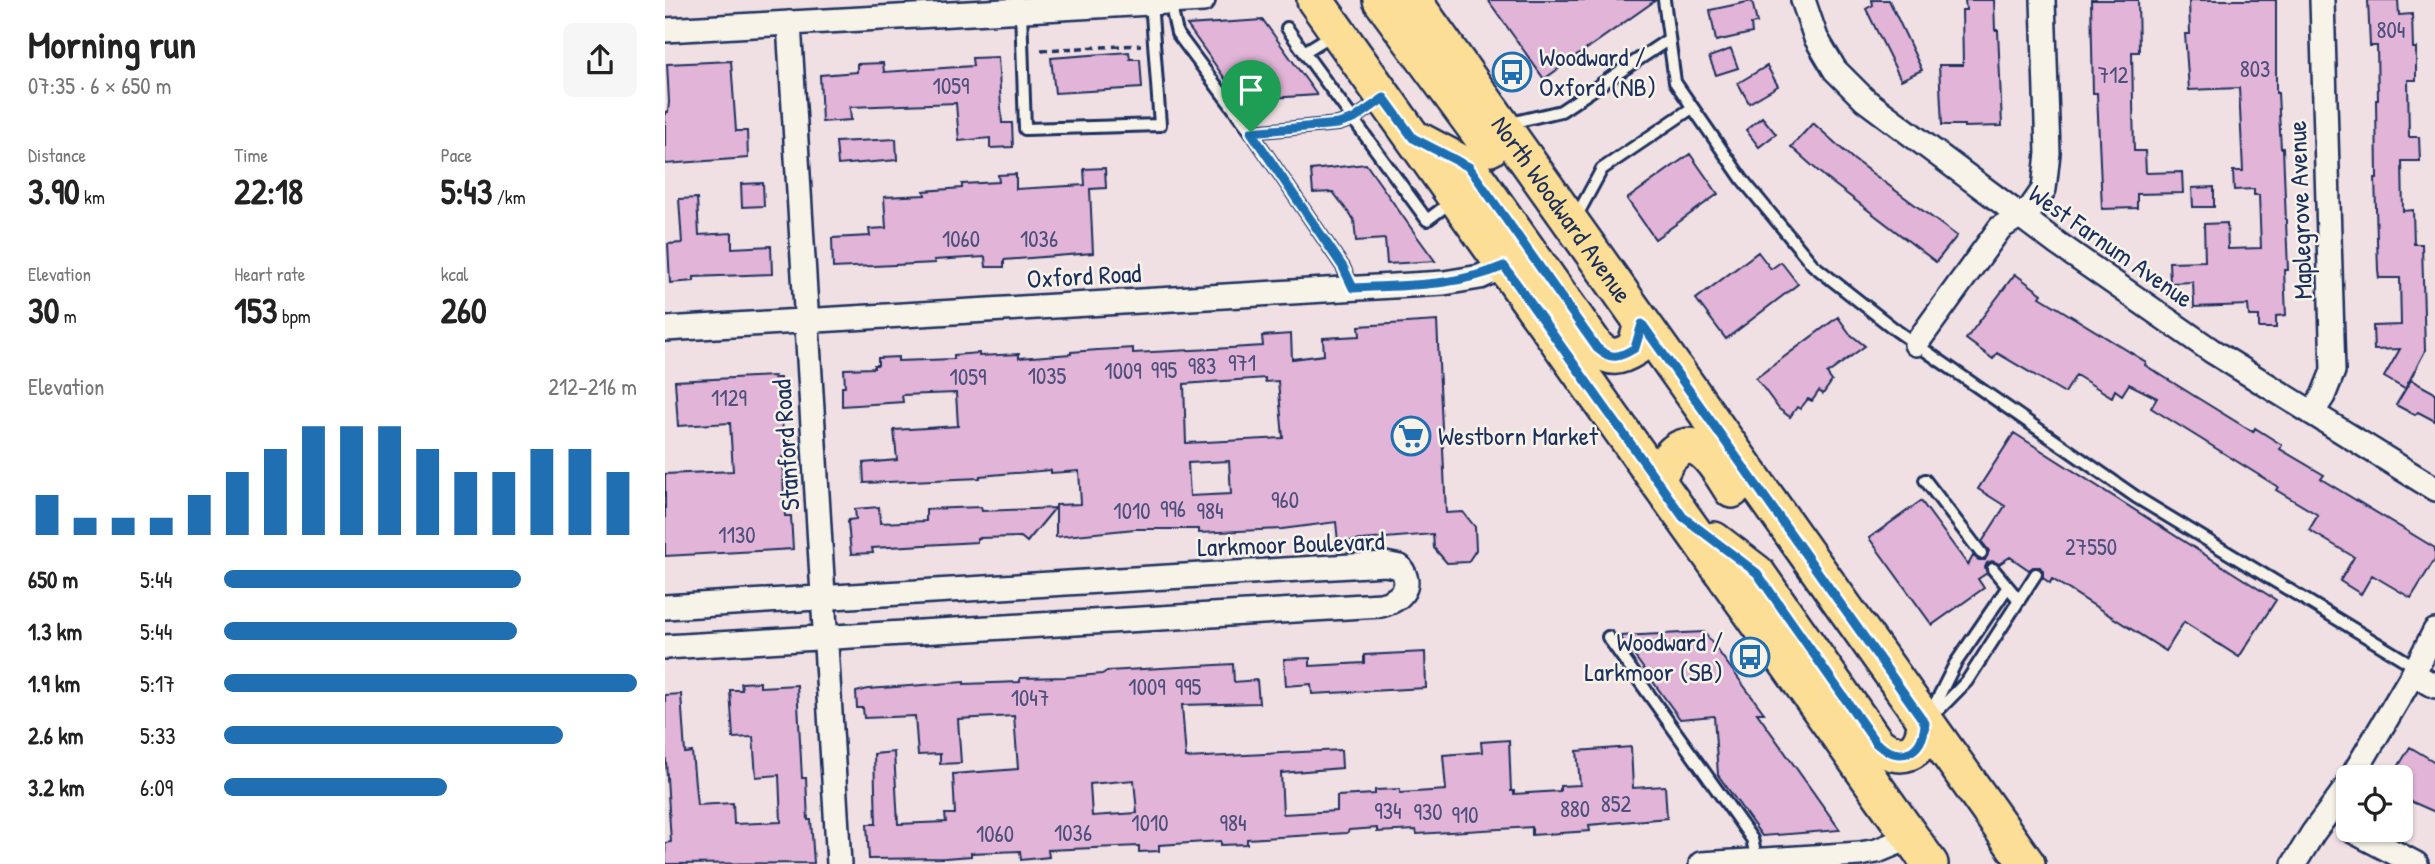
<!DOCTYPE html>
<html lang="en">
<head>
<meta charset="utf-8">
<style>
  :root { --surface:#fff; --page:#f6f6f6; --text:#222; --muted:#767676; --accent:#1f6fb2 }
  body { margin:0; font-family:"Patrick Hand",sans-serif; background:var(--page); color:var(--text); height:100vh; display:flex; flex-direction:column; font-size:26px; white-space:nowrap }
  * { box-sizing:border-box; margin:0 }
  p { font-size:23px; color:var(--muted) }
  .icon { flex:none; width:38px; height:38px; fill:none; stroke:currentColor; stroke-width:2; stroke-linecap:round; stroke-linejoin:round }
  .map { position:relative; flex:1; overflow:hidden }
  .sheet { display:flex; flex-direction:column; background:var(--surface); width:665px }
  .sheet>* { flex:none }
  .buttons { position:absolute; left:1671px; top:765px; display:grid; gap:14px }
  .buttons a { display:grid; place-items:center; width:77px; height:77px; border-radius:10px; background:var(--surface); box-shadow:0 2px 5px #0004; font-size:35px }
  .pin { position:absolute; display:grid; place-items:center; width:60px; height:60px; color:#fff; margin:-72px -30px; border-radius:50% 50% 50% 0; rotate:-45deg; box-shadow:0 0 7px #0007 }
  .pin .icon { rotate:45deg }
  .round { display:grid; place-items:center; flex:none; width:74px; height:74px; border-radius:10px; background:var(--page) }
  .overview { display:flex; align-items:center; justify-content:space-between; height:119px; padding:0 28px }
  h1 { font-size:38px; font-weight:700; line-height:52px }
  .metrics { display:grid; grid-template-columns:repeat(3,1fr); gap:10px; height:119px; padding:7px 28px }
  .metrics div { display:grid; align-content:center }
  .metrics b { font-size:35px; font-weight:700 }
  .metrics small { font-size:19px; font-weight:400 }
  .metrics p { font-size:19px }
  .chart { height:196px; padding:14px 28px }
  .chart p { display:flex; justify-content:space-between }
  .chart svg { width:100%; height:126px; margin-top:7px; stroke:var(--accent); stroke-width:6 }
  ul { padding:0 28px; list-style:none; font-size:23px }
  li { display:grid; grid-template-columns:112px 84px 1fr; align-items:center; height:52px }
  li i { height:18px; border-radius:9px; background:var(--accent) }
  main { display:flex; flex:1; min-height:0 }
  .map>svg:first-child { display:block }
  .building { fill:#e2b4d7; stroke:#1b2f5e; stroke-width:2; fill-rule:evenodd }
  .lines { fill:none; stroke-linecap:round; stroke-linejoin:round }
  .lane-casing { stroke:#1b2f5e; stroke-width:16 }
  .street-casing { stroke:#1b2f5e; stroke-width:28 }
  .primary-casing { stroke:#1b2f5e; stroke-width:40 }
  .path { stroke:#1b2f5e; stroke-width:3.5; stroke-dasharray:7 5; stroke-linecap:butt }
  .lane { stroke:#f7f3e8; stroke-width:10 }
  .street { stroke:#f7f3e8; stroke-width:23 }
  .primary { stroke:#fcde96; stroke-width:35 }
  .route-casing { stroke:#fff; stroke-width:14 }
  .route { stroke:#1f6fb2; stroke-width:9 }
  .labels { text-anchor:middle; stroke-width:5; stroke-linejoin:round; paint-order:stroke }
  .number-label { font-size:23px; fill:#4d507c }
  .poi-label { font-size:26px; fill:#1b2f5e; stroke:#f7f3e8; text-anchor:start }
  .street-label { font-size:26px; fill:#1b2f5e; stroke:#f7f3e8 }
</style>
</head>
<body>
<main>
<section class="sheet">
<div class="overview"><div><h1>Morning run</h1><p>07:35 · 6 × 650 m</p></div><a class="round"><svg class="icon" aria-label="share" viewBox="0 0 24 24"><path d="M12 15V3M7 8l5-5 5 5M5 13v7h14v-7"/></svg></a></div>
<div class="metrics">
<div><p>Distance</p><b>3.90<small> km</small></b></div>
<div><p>Time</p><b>22:18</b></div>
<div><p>Pace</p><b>5:43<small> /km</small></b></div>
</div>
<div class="metrics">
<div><p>Elevation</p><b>30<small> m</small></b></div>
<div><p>Heart rate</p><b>153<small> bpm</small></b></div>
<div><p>kcal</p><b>260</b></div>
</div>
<div class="chart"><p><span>Elevation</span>212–216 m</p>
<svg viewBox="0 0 160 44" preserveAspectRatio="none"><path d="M5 44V30M15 44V38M25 44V38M35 44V38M45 44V30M55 44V22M65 44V14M75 44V6M85 44V6M95 44V6M105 44V14M115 44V22M125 44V22M135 44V14M145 44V14M155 44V22"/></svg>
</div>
<ul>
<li><b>650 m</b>5:44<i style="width:72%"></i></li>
<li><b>1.3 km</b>5:44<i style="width:71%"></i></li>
<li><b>1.9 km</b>5:17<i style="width:100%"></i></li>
<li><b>2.6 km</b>5:33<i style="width:82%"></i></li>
<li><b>3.2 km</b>6:09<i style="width:54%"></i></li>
</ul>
</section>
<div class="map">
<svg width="1770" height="864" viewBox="0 0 1770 864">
  <rect width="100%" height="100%" fill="#f1e0e3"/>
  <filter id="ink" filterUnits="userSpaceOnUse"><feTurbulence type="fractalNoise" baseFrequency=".0143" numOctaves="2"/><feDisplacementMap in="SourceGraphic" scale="14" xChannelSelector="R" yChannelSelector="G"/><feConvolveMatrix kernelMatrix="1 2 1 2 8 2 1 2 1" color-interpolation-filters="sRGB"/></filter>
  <g filter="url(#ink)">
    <path class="building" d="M823 0H991L879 79Z
      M1207 0H1224L1257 70 1236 80 1201 9 1208 5Z
      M1300 0H1329L1330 30H1333L1337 126 1299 127V125H1277L1274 65H1298L1297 10H1301Z
      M1426 0H1473L1474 52H1467L1469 151H1480L1481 173 1517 172 1518 193 1472 194V208L1437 209 1432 93H1428Z
      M1524 0H1611V93H1613L1615 131 1616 148H1618L1623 270H1619L1621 315 1611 316V328H1594V316H1584L1583 305 1529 307 1528 282 1505 283 1504 262 1540 261 1539 224 1562 223 1563 249 1596 248 1594 195H1589V189L1569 190 1568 171H1578L1574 88 1524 90 1520 34H1525Z
      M1703 0H1733L1734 15 1747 14 1748 48H1751V80H1743L1744 137H1754L1755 161H1737L1738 211 1748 210 1749 244H1757L1760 351 1740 389 1719 377 1735 349 1709 350 1708 326 1736 325 1735 278H1714L1713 270 1710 178H1712L1711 100H1713L1712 46H1705Z
      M1087 1 1092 23 1086 24 1087 33 1051 41 1045 10Z
      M598 20 652 95 575 100 522 25Z
      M1066 49 1073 68 1051 75 1044 57Z
      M464 52 465 59H475L477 88 390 93 386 58Z
      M333 57 337 123H347L348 147 325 148V138L294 141 291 103 185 107 186 120 157 122 155 75 192 72V64L218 63 219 72 308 66 307 58Z
      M66 61 71 131H82L83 158 0 164V112H3L4 102 2 64Z
      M1102 66 1113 86 1084 103 1073 83Z
      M1097 117 1111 134 1094 147 1081 130Z
      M1148 123 1188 159 1292 236 1271 262 1161 178 1126 147Z
      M231 139 232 160 173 165 171 142Z
      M1025 154 1053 194 990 239 962 199Z
      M701 164 751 235 770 261 722 264 720 239 691 241 689 220 668 192 648 193 646 170Z
      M440 168 441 188 425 189 428 253 339 260V267H321L320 257 269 260 270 263 168 268 167 238 205 236 204 229 221 228 219 197 260 195 259 191 297 188V184L334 182 333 175 351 174V189L420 185 419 169Z
      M98 183 99 206 77 207 76 184Z
      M1549 187V207H1528L1527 188Z
      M32 198 34 235 67 233V248L106 246 107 274 29 277V281L5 283 3 244 17 243 14 199Z
      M1093 252 1106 269 1116 262 1133 284 1061 339 1031 299Z
      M1350 274 1377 294 1375 297 1481 362 1480 365 1531 397 1588 432 1590 428 1617 445 1615 449 1659 475 1656 479 1770 548V559L1746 598 1707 575 1696 594 1675 581 1689 557 1644 530 1653 515 1611 490 1613 487 1486 408 1492 398 1464 384 1457 395 1450 390 1447 397 1411 375 1400 393 1332 353 1328 359 1301 339Z
      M1173 317 1185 334 1200 346 1162 374 1167 381 1158 394 1154 391 1147 401 1143 399 1135 409 1132 407 1125 417 1114 409 1091 378Z
      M772 321 781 513 798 512 810 527 811 550 803 562 782 563 769 548 768 534 673 542 671 522 617 529 534 533V529H470L391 537V505L416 504 414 471 386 473V470L315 476V478L199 483 198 463 232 460 229 430 293 426 291 393 237 395 238 402 177 406V387H180L179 369 209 368V365H213V358L233 357V361L289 359V355L314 353V356L354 354V358L406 354V352L433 350 468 348V353L548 349 598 346 597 336 626 334 627 359 659 355 658 338 695 336 694 326ZM600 378V382L613 381 618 438 521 443 519 384ZM564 461 566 494 525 496 523 463Z
      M109 376V378H115L118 436H124L125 456 117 457 120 516H126L128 549 0 556V474L68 471 65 423 13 426 10 381Z
      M1746 380 1770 393V421L1753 412 1750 415 1731 405Z
      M1349 433 1611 600 1574 657 1519 622 1501 651 1387 579 1385 583 1378 578V571L1375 567H1368L1364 570 1345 557 1334 564 1327 561 1322 563 1320 567 1322 573 1313 579 1319 588 1267 625 1204 538 1256 501 1303 565 1308 556 1314 560H1320L1324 551 1317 542 1340 506 1313 489Z
      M214 507 215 523 261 521V509L316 507 317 511 390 508 362 542 356 537 312 538V542L207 548 208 553 186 554 183 522 184 520 191 519 190 509Z
      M1039 632 1099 713H1092L1175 830 1097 836 1053 775 1049 716 1015 719 955 636Z
      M760 652 761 688 647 694 646 684 621 686 619 659 645 658V666L699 663V655Z
      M568 664 569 682 592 680 594 703 517 705 521 758 676 750 677 768 616 773 618 814 672 811V796L710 794V790L735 789V793L781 790 778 755 817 752 816 742 844 740 846 791H849V794L895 791V786L915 785 912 751 966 747 968 788 1000 786 1002 818 924 825 925 831 867 835V827L752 834 751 830 712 832V828L684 830 682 833 582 839V844L556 845V841L494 845V851L474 852V846L383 850 384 857 356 860 355 851 306 853V856L280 858 204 859 202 824H211L209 754 229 752 233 824 281 822 280 814H290L288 774 353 769 349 716 293 719 296 763 275 764V754L253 755 250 716 199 718 198 708H192L191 692 203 689 299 682V684L355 682V678L402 677 437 674 442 671ZM469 780 472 813 427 816 425 784Z
      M95 682V687L132 685 137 778H141L143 820H146L149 863 1 864 0 843 6 842 0 745V695L16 694 20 753 27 752 32 805 68 803 69 824 116 822 114 775 91 777 88 737 68 738 65 690H77L76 683Z
      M1745 747 1770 762V812L1736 797V777H1727Z"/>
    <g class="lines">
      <defs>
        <path id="lane" d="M999 0 1010 82 1077 179 1148 265 1232 331 1471 497 1751 667
          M505 2 512 33 586 132 678 267 688 288
          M356 10 360 129 495 125 486 1
          M622 28 639 52
          M670 33 639 52 762 220 786 202
          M841 124 896 111 1004 39
          M586 132 673 124 689 119 716 100
          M910 219 937 169 1027 108
          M1260 480 1316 553
          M1328 569 1354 600
          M943 637 1087 839 1092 861
          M1265 714 1290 664 1342 588
          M1265 719 1302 681 1371 574"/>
        <path id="street" d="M1138 0 1151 38 1170 70 1200 100 1393 244 1547 351 1770 489
          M124 23 174 864
          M0 30 538 0
          M0 329 779 283 815 277 839 266
          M1251 344 1335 228 1365 209 1379 189 1383 153 1378 0
          M1647 413 1658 396 1668 371 1657 0
          M0 607 720 564 735 567C749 586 736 600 716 605L0 647
          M1748 674 1770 686
          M1687 777 1748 674 1770 631
          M1686 830 1751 864
          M1036 864 1195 854 1212 851 1246 837
          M1629 864 1648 833 1684 784"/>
        <g id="primary">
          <path d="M650 0 1265 864"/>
          <path d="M716 0 825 148"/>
          <path id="s1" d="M748 0 1362 864"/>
          <path d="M755 141 804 167 932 348C946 360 954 358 970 348L977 324"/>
          <path d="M993 481C999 457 1021 431 1044 457 1053 467 1060 479 1067 490"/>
          <path d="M1049 540 1092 573 1211 743C1234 763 1258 755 1260 723"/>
        </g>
      </defs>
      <use href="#lane" class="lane-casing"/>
      <use href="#street" class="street-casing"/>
      <use href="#primary" class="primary-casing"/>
      <path class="path" d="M376 50 476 45"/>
      <use href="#lane" class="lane"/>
      <use href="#street" class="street"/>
      <use href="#primary" class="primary"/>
    </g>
  </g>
  <g class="lines" filter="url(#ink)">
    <defs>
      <path id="route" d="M719 98 748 138 804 167 932 348C946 360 954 358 970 348L977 324 1260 723C1258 755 1234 763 1211 743L1092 573 1018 517 839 266C790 287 740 285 688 288L678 267 586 132 673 124 689 119Z"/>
    </defs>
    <use href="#route" class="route-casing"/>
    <use href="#route" class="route"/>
  </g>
  <defs>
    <symbol id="bus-ring" viewBox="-11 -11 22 22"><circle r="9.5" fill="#f7f3e8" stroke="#1f6fb2" stroke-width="1.5"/><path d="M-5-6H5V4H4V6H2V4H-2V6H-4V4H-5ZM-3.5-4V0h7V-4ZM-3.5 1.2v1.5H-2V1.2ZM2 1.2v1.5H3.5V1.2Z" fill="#1f6fb2"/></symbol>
    <symbol id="supermarket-ring" viewBox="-11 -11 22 22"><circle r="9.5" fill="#f7f3e8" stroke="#1f6fb2" stroke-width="1.5"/><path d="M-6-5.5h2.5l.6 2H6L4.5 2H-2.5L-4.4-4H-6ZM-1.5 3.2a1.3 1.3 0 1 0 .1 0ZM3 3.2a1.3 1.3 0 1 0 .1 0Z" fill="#1f6fb2"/></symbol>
  </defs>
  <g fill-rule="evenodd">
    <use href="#bus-ring" x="825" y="50" width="44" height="44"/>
    <use href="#supermarket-ring" x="724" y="414" width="44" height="44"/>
    <use href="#bus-ring" x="1063" y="635" width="44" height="44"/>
  </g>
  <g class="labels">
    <g class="number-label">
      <text x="1726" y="38">804</text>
      <text x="1590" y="77">803</text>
      <text x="1448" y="83">712</text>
      <text x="286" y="94">1059</text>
      <text x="296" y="247">1060</text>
      <text x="374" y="247">1036</text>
      <text x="577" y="371">971</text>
      <text x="537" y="374">983</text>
      <text x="499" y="378">995</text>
      <text x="458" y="379">1009</text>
      <text x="382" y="384">1035</text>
      <text x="303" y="385">1059</text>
      <text x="64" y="406">1129</text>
      <text x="620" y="508">960</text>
      <text x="508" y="517">996</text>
      <text x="467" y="519">1010</text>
      <text x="545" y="519">984</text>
      <text x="72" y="543">1130</text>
      <text x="1426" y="555">27550</text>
      <text x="482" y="695">1009</text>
      <text x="523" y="695">995</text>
      <text x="365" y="706">1047</text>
      <text x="951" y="812">852</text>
      <text x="910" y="817">880</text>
      <text x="723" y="819">934</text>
      <text x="763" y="820">930</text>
      <text x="800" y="823">910</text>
      <text x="485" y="831">1010</text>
      <text x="568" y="831">984</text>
      <text x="408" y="841">1036</text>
      <text x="330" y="842">1060</text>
    </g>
    <g class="poi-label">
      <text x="874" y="66">Woodward /<tspan x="874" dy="30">Oxford (NB)</tspan></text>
      <text x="773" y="445">Westborn Market</text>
      <text x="1058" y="651" text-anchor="end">Woodward /<tspan x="1058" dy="30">Larkmoor (SB)</tspan></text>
    </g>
    <g class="street-label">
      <text dy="9" stroke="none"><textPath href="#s1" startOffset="257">North Woodward Avenue</textPath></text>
      <text transform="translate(1635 210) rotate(-92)" y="9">Maplegrove Avenue</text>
      <text transform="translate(1446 246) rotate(35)" y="9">West Farnum Avenue</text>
      <text transform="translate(419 276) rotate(-3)" y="9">Oxford Road</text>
      <text transform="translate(121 445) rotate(-94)" y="9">Stanford Road</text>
      <text transform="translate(626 544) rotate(-2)" y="9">Larkmoor Boulevard</text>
    </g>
  </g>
</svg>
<div class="buttons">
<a><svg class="icon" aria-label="locate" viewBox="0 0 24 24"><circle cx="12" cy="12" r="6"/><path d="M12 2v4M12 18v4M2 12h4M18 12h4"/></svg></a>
</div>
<div class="pin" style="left:586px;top:132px;background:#1e9e55"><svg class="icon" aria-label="arrive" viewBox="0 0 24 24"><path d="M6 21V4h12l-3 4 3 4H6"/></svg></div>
</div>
</main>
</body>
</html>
